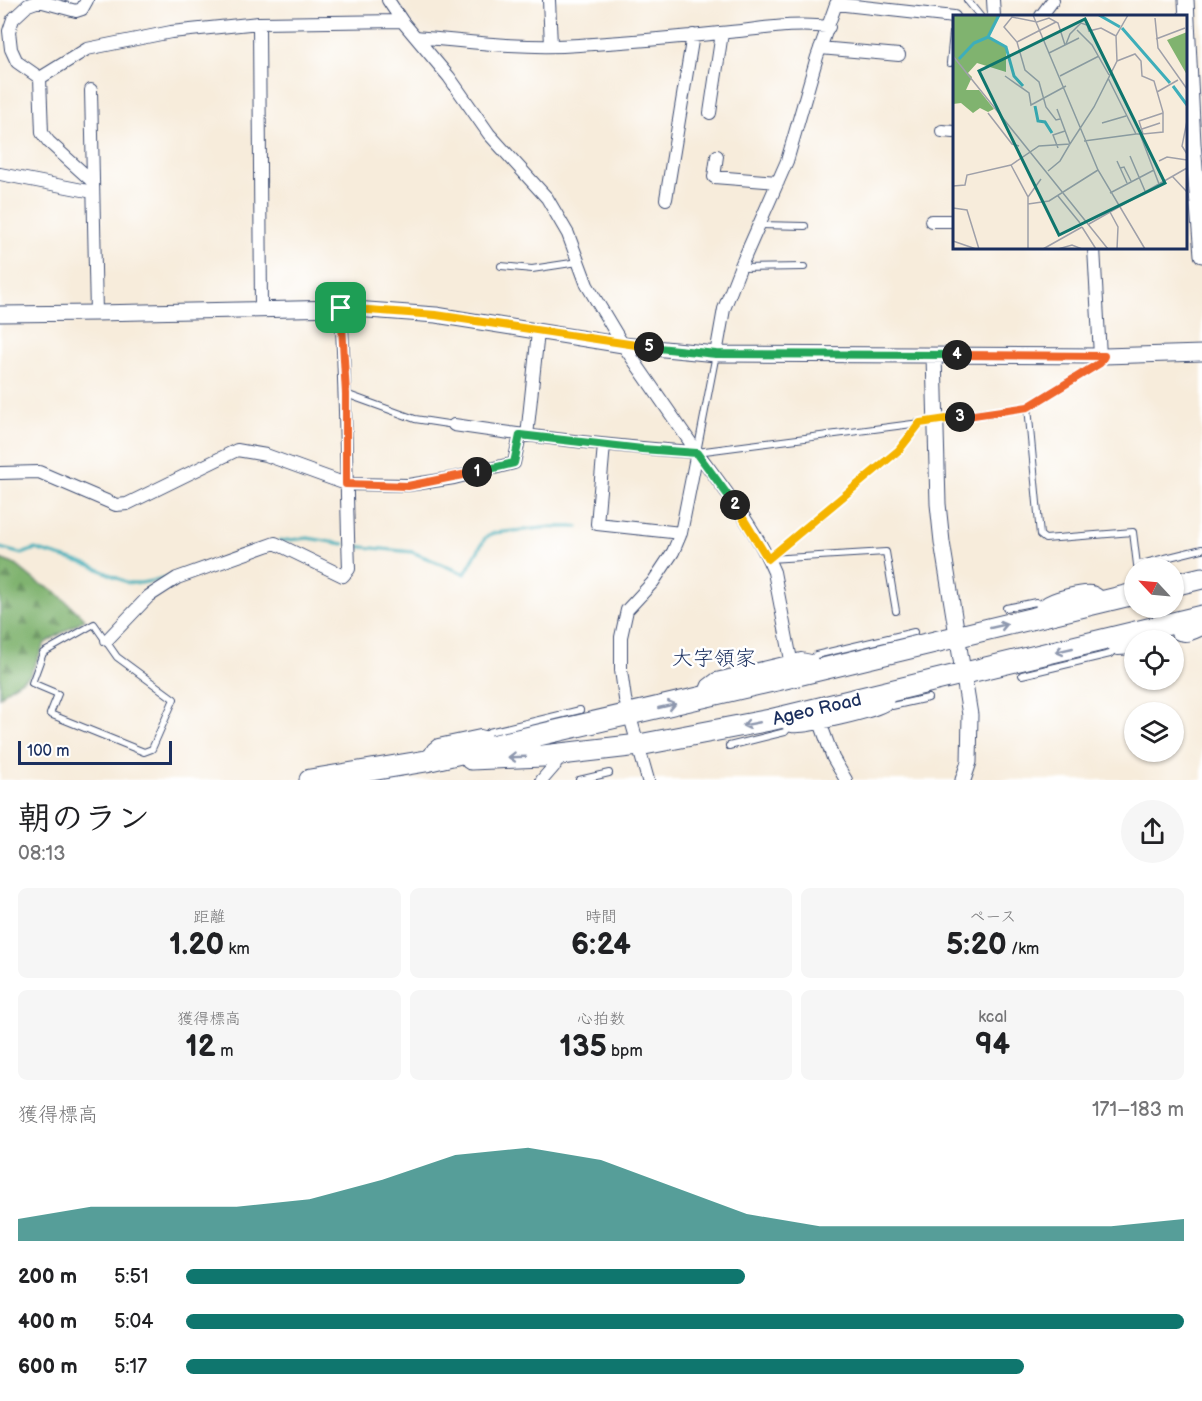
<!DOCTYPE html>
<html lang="ja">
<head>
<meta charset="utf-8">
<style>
  :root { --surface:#fff; --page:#f6f6f6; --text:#202124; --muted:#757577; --accent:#0f766e }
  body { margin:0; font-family:"Balsamiq Sans","Klee One",sans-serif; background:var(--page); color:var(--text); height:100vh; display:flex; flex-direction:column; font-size:22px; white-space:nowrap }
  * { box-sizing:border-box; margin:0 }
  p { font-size:20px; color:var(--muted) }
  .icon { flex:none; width:33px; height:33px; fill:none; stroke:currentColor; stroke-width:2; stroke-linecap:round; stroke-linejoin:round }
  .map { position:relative; height:780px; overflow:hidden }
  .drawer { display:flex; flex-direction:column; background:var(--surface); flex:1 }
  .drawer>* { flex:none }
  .needle { width:39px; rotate:296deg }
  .tools { position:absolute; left:1124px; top:558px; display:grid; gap:12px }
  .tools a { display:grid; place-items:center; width:60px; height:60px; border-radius:50%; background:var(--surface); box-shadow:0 2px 4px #0004; font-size:30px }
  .scale { position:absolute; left:18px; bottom:15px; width:154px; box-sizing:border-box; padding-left:6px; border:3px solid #1b2f5e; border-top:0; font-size:16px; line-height:21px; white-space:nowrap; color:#1b2f5e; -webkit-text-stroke:4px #fff; paint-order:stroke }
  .pin { position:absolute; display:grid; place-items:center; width:51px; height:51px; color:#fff; margin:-26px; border-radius:12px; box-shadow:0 3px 9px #0006 }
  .km { position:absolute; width:30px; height:30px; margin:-15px; border-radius:50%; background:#222; color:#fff; font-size:16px; line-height:30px; text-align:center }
  .round { display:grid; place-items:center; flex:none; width:63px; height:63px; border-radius:32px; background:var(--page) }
  .overview { display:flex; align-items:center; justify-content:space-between; height:102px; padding:0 18px }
  h1 { font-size:33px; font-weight:600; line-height:45px }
  .figures { display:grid; grid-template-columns:repeat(3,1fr); gap:9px; height:102px; padding:6px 18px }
  .figures div { display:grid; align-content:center; border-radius:9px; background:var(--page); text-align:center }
  .figures b { font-size:30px; font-weight:600 }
  .figures small { font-size:16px; font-weight:400 }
  .figures p { font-size:16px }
  .chart { height:168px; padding:12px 18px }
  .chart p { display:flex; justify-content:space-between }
  .chart svg { width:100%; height:108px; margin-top:6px; fill:var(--accent); opacity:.7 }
  ul { padding:0 18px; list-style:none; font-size:20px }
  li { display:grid; grid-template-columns:96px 72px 1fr; align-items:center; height:45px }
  li i { height:15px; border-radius:8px; background:var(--accent) }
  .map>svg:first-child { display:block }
  .forest { fill:url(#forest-firs); stroke:#4e7166; stroke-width:1.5 }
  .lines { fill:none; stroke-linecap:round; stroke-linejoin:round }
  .stream { stroke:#3eaeba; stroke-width:3 }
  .service-casing { stroke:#3c4b71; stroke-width:8 }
  .minor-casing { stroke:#3c4b71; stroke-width:14 }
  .tertiary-casing { stroke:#3c4b71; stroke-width:17 }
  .trunk-casing { stroke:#3c4b71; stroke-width:23 }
  .service { stroke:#fff; stroke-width:6 }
  .minor { stroke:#fff; stroke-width:12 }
  .tertiary { stroke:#fff; stroke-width:15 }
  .trunk { stroke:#fff; stroke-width:21 }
  .oneway { stroke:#8d97ae }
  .split-1-casing { stroke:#fff; stroke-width:12 }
  .split-2-casing { stroke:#fff; stroke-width:12 }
  .split-3-casing { stroke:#fff; stroke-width:12 }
  .split-4-casing { stroke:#fff; stroke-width:12 }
  .split-5-casing { stroke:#fff; stroke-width:12 }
  .split-6-casing { stroke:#fff; stroke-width:12 }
  .split-1 { stroke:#f0652b; stroke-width:8 }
  .split-2 { stroke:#22a559; stroke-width:8 }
  .split-3 { stroke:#f5b400; stroke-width:8 }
  .split-4 { stroke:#f0652b; stroke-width:8 }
  .split-5 { stroke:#22a559; stroke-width:8 }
  .split-6 { stroke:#f5b400; stroke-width:8 }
  .labels { text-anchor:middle; stroke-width:5; stroke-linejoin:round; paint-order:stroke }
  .street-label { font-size:18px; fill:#1b2f5e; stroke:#fff }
  .quarter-label { font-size:21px; fill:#1b2f5e; stroke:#fff }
  .inset-river { fill:none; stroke:#3eaeba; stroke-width:3 }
  .inset-road { fill:none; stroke:#9fa0a9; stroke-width:1.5 }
  .view { fill:#0f766e; fill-opacity:0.15; stroke:#0f766e; stroke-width:3 }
  .inset-edge { fill:none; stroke:#1b2f5e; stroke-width:3 }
</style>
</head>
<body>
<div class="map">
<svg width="1202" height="780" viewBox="0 0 1202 780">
  <defs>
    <pattern id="forest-firs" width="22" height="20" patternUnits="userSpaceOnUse" patternTransform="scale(1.5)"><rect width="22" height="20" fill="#80b36f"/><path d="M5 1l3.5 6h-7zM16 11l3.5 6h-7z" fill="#68925e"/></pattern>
  </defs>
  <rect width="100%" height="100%" fill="#fff"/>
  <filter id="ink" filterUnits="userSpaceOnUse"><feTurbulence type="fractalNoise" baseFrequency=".0167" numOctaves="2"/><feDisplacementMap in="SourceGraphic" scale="12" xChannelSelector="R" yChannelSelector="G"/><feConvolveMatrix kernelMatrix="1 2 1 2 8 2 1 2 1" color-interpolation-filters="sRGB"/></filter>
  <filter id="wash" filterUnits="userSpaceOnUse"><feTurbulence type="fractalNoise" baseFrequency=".008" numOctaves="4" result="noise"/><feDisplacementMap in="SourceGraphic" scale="24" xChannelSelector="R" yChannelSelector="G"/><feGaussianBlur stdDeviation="1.35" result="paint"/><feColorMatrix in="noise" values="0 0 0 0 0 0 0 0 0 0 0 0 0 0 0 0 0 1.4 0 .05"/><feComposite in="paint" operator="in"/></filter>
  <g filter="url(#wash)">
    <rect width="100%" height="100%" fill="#f7ecdb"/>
    <path class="forest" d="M0 559 16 565 37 582 55 591 85 619 45 643 30 675 8 689 0 697Z"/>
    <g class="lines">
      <path class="stream" d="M279 541 308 538 344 544
        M353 546 412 552 465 574 485 538 494 533 552 527H578
        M0 548 22 554 35 549 90 565 128 583H141L167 578"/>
    </g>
  </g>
  <g filter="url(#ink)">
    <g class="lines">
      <defs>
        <path id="service" d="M967 0 980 16
          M950 63 954 23
          M759 225 805 226
          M501 266 532 269 578 262
          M740 268 804 267
          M716 354 697 452 920 423 1028 407 1100 363 1104 357
          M346 394 415 419 454 425
          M1028 407 1040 535 1045 539 1133 532 1137 565 1202 549
          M768 559 899 450 920 423
          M769 559 886 552 896 611
          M1006 608 1036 602 1042 607
          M94 624 117 657 174 699 152 749 144 752 50 714 58 694 32 683 43 653Z
          M811 661 816 655 914 632
          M1022 675 1110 654 1116 648
          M886 704 892 706 928 698
          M484 737 489 732 580 710
          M729 746 785 732 790 726
          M579 780 609 773"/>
        <path id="minor" d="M87 0 82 9 76 11 39 1 28 5 13 19 9 31 11 49 17 62 40 78 42 133 49 142 93 182
          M388 0 402 21 449 77 489 134 547 198 568 234 587 285 623 345 697 452 681 533 673 552 653 582 627 610 621 637V670L625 699 648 780
          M549 0 551 45
          M993 0 994 16
          M1041 16 1053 0
          M259 23 261 310
          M416 37C470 42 525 49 579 45 626 42 674 38 720 33 757 30 791 22 829 27
          M820 48 899 55
          M40 78 87 49 171 32 259 23 402 21
          M91 90 96 313
          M710 113 722 33
          M942 131 954 132
          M717 156 714 177 778 182
          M0 174 93 192
          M666 199 693 35
          M931 221H954
          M1094 248 1100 356
          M716 354 724 309 740 268 787 161 817 57 836 4 954 17
          M454 425C535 437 615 447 697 452 725 490 756 529 774 572L791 660
          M527 436 538 332
          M604 445 597 524 681 533
          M0 473 39 472 116 505 127 504 237 450 266 455 346 484 408 485 454 478 514 463 520 435
          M1038 617C1039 612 1041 608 1045 604 1051 598 1084 590 1092 592 1097 594 1101 597 1103 601
          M1177 633C1185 638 1193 633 1202 629
          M107 640 149 596 177 578 275 543 343 576 349 569C346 482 346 395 341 308
          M1106 640 1118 649 1134 648
          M703 697 708 685 716 679 801 659 811 661 819 669
          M780 717C784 721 786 725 792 726 802 729 877 711 886 704L891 691
          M820 722 833 758 846 780
          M426 761 433 749 438 745 480 736 484 737 489 745
          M542 780 555 765 559 754"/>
        <path id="tertiary" d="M1186 0 1193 143 1202 255
          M0 314 96 313 341 308 436 315 623 345 716 354 1104 356 1202 353
          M934 356 938 504 942 542 970 715 969 762 963 780"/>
        <path id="trunk" d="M1173 585 1202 578
          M471 759 543 756 639 745 770 720 1202 616
          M310 780 426 761 781 679 1134 594"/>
      </defs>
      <use href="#service" class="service-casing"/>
      <use href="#minor" class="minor-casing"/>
      <use href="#tertiary" class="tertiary-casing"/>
      <use href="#trunk" class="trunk-casing"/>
      <use href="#service" class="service"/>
      <use href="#minor" class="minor"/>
      <use href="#tertiary" class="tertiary"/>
      <use href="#trunk" class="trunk"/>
    </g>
    <defs><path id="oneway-shaft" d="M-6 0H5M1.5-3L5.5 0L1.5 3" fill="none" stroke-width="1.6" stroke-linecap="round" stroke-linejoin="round" transform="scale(1.5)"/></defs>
    <g class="oneway">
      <use href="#oneway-shaft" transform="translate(999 626) rotate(-13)"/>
      <use href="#oneway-shaft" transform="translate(1064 650) rotate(167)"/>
      <use href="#oneway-shaft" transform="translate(667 706) rotate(-13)"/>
      <use href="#oneway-shaft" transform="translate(751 724) rotate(169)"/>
      <use href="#oneway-shaft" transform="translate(517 757) rotate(178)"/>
    </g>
  </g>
  <g class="lines" filter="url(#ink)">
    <defs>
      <path id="split-1" d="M341 308 346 394V484L408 486 477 472"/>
      <path id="split-2" d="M477 472 514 463 520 435 642 449 697 453 735 505"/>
      <path id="split-3" d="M735 505 768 559 899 450 920 423 960 417"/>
      <path id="split-4" d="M957 355 1104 356 1100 363 1028 407 960 417"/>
      <path id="split-5" d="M649 347 716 354 957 355"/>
      <path id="split-6" d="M341 308 436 315 649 347"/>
    </defs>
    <use href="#split-1" class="split-1-casing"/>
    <use href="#split-2" class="split-2-casing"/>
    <use href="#split-3" class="split-3-casing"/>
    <use href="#split-4" class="split-4-casing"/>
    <use href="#split-5" class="split-5-casing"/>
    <use href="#split-6" class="split-6-casing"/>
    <use href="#split-1" class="split-1"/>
    <use href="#split-2" class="split-2"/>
    <use href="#split-3" class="split-3"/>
    <use href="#split-4" class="split-4"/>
    <use href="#split-5" class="split-5"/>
    <use href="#split-6" class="split-6"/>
  </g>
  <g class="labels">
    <g class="street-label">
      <text transform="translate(817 709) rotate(-13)" y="6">Ageo Road</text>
    </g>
    <g class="quarter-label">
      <text x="714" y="665">大字領家</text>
    </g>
  </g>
  <g transform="translate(953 15)">
    <rect width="234" height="234" fill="#f7ecdb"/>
    <path d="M0 0H46L34 22 53 32V57L24 48 15 58 19 62 13 75H26L41 94 35 97 27 93 20 98 8 88 0 89ZM234 17V60L214 25Z" fill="#80b36f"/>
    <path class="inset-river" d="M146 0 167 12M169 13 217 68M35 22 46 0M6 44 21 28 35 22 53 32 61 61 70 71M220 71 234 90M82 91 85 106 92 107 99 118"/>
    <path class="inset-road" d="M80 0 145 155 192 234M193 0H212M202 3 205 33 234 74M124 15 139 30 156 60M203 24 232 13M64 27 103 7M113 29 117 19 128 8 134 10 136 16 148 13 163 21M96 38 126 23M0 41 155 234M164 46 182 39 188 46 189 61 201 66 210 97V117L190 119 186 106 210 98M52 61 76 78 78 90 113 71M107 61 146 41M155 63 183 119H187L206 169M204 77 225 65M35 98 59 129 66 131M107 104 103 105 93 92 86 67 72 55 64 27 51 12 59 2 84 7 96 3 105 8 112 30M234 106 229 131 234 139M149 108 173 101M189 114 207 108M131 126 183 119M105 133 100 120 112 116M177 141 192 176M164 146 174 168M206 146 214 142 234 145M58 150 75 182V234M167 153 171 152 178 166M95 156 107 146 117 129 104 94M219 161 234 177M0 171 12 170 14 160 58 150 86 131 117 129 141 92 164 46 163 21 175 0M157 178 201 155M105 181 127 208M75 182 88 164M75 189 96 186 145 155M0 193 14 195 26 234M157 197 165 212 164 234M136 209 234 153M129 212 143 234M0 226 23 234M90 234 129 212M105 234 119 230 129 234"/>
    <path class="view" d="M132 4 212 168 106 220 26 56Z"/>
    <rect width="234" height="234" class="inset-edge"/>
  </g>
</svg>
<div class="tools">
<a><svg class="needle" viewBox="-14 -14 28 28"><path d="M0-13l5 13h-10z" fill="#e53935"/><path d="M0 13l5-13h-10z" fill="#757577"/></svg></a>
<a><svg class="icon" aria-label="locate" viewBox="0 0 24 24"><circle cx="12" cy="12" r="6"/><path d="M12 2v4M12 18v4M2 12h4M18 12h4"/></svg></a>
<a><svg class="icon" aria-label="layers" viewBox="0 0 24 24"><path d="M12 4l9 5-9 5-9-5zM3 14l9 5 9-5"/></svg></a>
</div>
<div class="scale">100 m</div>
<div class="pin" style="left:341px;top:308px;background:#1e9e55"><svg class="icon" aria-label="arrive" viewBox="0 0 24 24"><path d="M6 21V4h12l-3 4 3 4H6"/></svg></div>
<b class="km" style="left:477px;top:472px">1</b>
<b class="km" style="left:735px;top:505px">2</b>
<b class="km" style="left:960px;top:417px">3</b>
<b class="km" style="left:957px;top:355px">4</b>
<b class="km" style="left:649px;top:347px">5</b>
</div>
<section class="drawer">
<div class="overview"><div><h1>朝のラン</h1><p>08:13</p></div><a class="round"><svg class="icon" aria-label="share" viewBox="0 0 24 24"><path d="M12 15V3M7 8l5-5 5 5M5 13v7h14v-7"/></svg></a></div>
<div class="figures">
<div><p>距離</p><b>1.20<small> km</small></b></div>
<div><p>時間</p><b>6:24</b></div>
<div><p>ペース</p><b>5:20<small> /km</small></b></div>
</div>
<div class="figures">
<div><p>獲得標高</p><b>12<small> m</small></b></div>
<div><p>心拍数</p><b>135<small> bpm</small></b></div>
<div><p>kcal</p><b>94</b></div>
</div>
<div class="chart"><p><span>獲得標高</span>171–183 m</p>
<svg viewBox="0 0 160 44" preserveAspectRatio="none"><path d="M0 44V35L10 30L20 30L30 30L40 27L50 19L60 9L70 6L80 11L90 22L100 33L110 38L120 38L130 38L140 38L150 38L160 35V44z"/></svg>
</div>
<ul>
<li><b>200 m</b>5:51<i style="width:56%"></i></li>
<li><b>400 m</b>5:04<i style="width:100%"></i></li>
<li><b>600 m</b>5:17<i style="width:84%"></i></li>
</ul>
</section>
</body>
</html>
